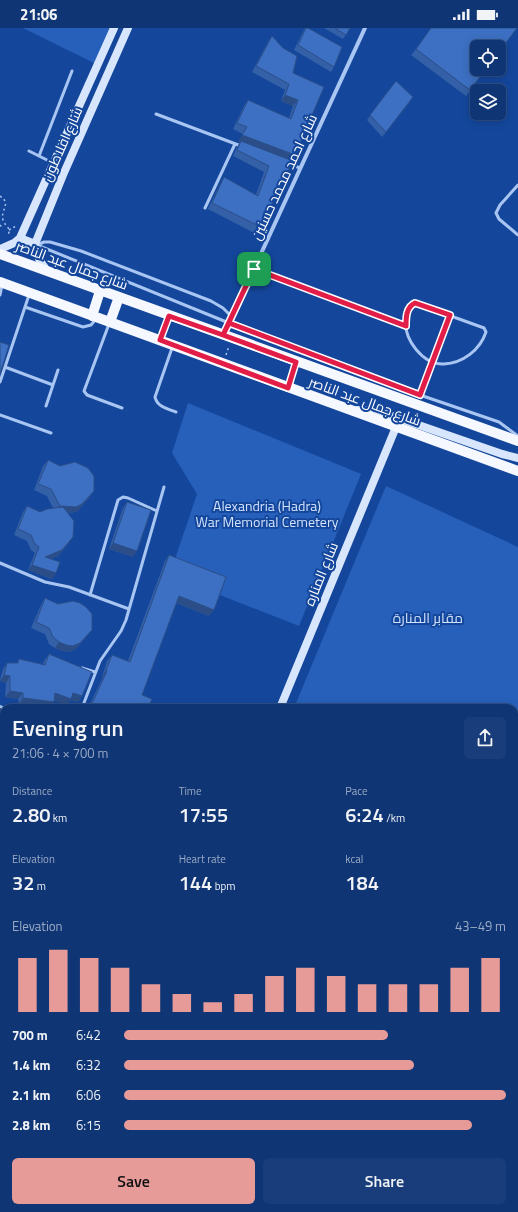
<!DOCTYPE html>
<html lang="en">
<head>
<meta charset="utf-8">
<style>
  :root { --surface:#0f3575; --page:#183d7a; --text:#f1f3f6; --muted:#9babc5; --line:#2f5087; --accent:#e69b98 }
  body { margin:0; font-family:"Titillium Web",Cairo,sans-serif; background:var(--page); color:var(--text); height:100vh; display:flex; flex-direction:column; font-size:15px; white-space:nowrap }
  * { box-sizing:border-box; margin:0 }
  p { font-size:13px; color:var(--muted) }
  .icon { flex:none; width:22px; height:22px; fill:none; stroke:currentColor; stroke-width:2; stroke-linecap:round; stroke-linejoin:round }
  .map { position:relative; flex:1; overflow:hidden }
  .drawer { position:absolute; left:0px; top:676px; width:518px; height:508px; display:flex; flex-direction:column; background:var(--surface); border-radius:12px 12px 0 0; box-shadow:0 2px 10px #0003,0 0 0 1px var(--line) }
  .drawer>* { flex:none }
  .tools { position:absolute; left:470px; top:12px; display:grid; gap:8px }
  .tools a { display:grid; place-items:center; width:36px; height:36px; border-radius:6px; background:var(--surface); box-shadow:0 2px 10px #0003,0 0 0 1px var(--line); font-size:20px }
  .pin { position:absolute; display:grid; place-items:center; width:34px; height:34px; color:#fff; margin:-17px; border-radius:8px; box-shadow:0 2px 6px #0006 }
  .round { display:grid; place-items:center; flex:none; width:42px; height:42px; border-radius:6px; background:var(--page) }
  .summary { display:flex; align-items:center; justify-content:space-between; height:68px; padding:0 12px }
  h1 { font-size:22px; font-weight:600; line-height:30px }
  .figures { display:grid; grid-template-columns:repeat(3,1fr); gap:6px; height:68px; padding:4px 12px }
  .figures div { display:grid; align-content:center }
  .figures b { font-size:20px; font-weight:600 }
  .figures small { font-size:11px; font-weight:400 }
  .figures p { font-size:11px }
  .chart { height:112px; padding:8px 12px }
  .chart p { display:flex; justify-content:space-between }
  .chart svg { width:100%; height:72px; margin-top:4px; stroke:var(--accent); stroke-width:6 }
  .action { display:flex; gap:8px; margin-top:auto; padding:8px 12px }
  .action a { flex:1; height:46px; border-radius:6px; background:var(--accent); color:#111; font-size:16px; font-weight:600; line-height:46px; text-align:center }
  .action a+a { background:var(--page); color:var(--text) }
  ul { padding:0 12px; list-style:none; font-size:13px }
  li { display:grid; grid-template-columns:64px 48px 1fr; align-items:center; height:30px }
  li i { height:10px; border-radius:5px; background:var(--accent) }
  .status { display:flex; justify-content:space-between; align-items:center; height:28px; padding:0 20px; background:var(--surface); direction:ltr }
  .status svg { height:11px; fill:currentColor }
  .map>svg:first-child { display:block }
  .green { fill:#2760ba }
  .lines { fill:none; stroke-linecap:round; stroke-linejoin:round }
  .path { stroke:#a9c6f3; stroke-width:1.5; stroke-dasharray:2 3; stroke-linecap:butt }
  .lane { stroke:#a9c6f3; stroke-width:3 }
  .street { stroke:#a9c6f3; stroke-width:4 }
  .secondary { stroke:#d8e6fd; stroke-width:8 }
  .primary { stroke:#f5f8ff; stroke-width:10 }
  .rail { stroke:#fff; stroke-width:2.5; stroke-dasharray:7 3; stroke-linecap:butt }
  .wall { fill:#3460a7 }
  .shaded-wall { fill:#2b4e88 }
  .building { fill:#3d70c2; stroke:#2b4e88 }
  .route-casing { stroke:#fff; stroke-width:8 }
  .route { stroke:#e11d48; stroke-width:5 }
  .labels { text-anchor:middle; stroke-width:4; stroke-linejoin:round; paint-order:stroke }
  .street-label { font-size:14px; fill:#fff; stroke:#14479c }
  .park-label { font-size:14px; fill:#d1e2fd; stroke:#14479c }
</style>
</head>
<body>
<div class="status"><b>21:06</b><svg viewBox="0 0 49 12"><path d="M0 12V9h3v3zM5 12V6h3v6zM10 12V3h3v9zM15 12V0h3v12zM26 1h20v11H26zM47 4h2v5h-2z"/></svg></div>
<div class="map">
<svg width="518" height="1184" viewBox="0 0 518 1184">
  <rect width="100%" height="100%" fill="#14479c"/>
  <path class="green" d="M23 0H111L96 36Z
    M188 375 361 446 299 598 220 567 224 554 174 534 197 466 172 425Z
    M386 458 518 519V1085H514V680H294Z"/>
  <g class="lines">
    <path class="path" d="M0 168C12 176 0 182 3 192 5 199 13 200 7 208
      M0 197 2 199
      M9 202 16 198
      M163 305 166 295
      M226 327 229 318
      M291 351 294 341"/>
    <path class="lane" d="M156 86 241 118
      M29 123 53 135
      M39 128 72 43
      M287 135 300 140
      M518 157 500 177 496 185 499 191 518 207
      M205 180 235 116
      M37 217 229 295 420 367 499 394 518 408
      M37 217 44 214H50L81 223 211 273 223 280 232 289
      M254 241 406 298
      M0 267 2 257
      M415 275 484 300 486 304C480 322 463 335 444 336 423 337 403 311 406 291 406 287 408 282 410 279Z
      M25 279 83 299 91 297 96 291
      M109 296 84 363 87 367 122 380
      M172 320 155 369C157 379 168 381 176 384
      M5 339 53 357
      M0 354 29 267
      M420 367 450 287
      M46 378 58 342
      M0 387 51 405
      M0 535 45 554 69 559 129 581
      M90 567 118 472 123 469 128 470 157 483
      M82 640 95 644
      M82 680 100 633 121 603 126 592 164 459
      M0 1009 4 1005
      M0 1020 4 1021
      M118 1180 141 1184
      M94 1184V1180"/>
    <path class="street" d="M224 306 365 0
      M0 679 4 681
      M0 824 4 829
      M0 935 4 931
      M216 1184 219 1180"/>
    <path class="secondary" d="M20 210 114 0
      M0 221 14 215 20 210 35 216
      M47 243 39 231 35 216 63 147 128 0
      M357 382 381 384 502 426 518 430
      M280 680 396 399
      M0 937 4 941
      M204 1180 206 1184
      M235 1180 238 1184"/>
    <path class="primary" d="M0 226 518 413
      M0 254 518 443
      M92 288 100 263
      M110 294 119 269"/>
    <path class="rail" d="M0 1045 4 1046
      M514 1118H518
      M514 1125H518"/>
  </g>
  <path class="wall" d="M305 0 334 39 331 44 294 22Z
    M324 0H350L343 11Z
    M272 8 293 45 324 59 261 199 256 206 208 181 220 156 224 149 256 167 264 144 233 128 237 119 240 114H238L243 106 233 101 244 78 248 72 289 90 293 78 281 73 285 62 252 44 268 14Z
    M416 21 486 41 466 68 411 27Z
    M396 53 410 74 382 109 367 92Z
    M48 432 94 463 89 470 78 483 71 485H68L69 515 58 528 50 531 56 545 52 551 28 542 35 525 31 522 27 513 14 507 23 484 27 478 40 484 53 480 47 468 34 462 43 438Z
    M127 474 133 529 109 521 123 480Z
    M169 527 209 588 176 575 142 667 148 680H88L103 649H102L107 633 112 627 128 633 165 533Z
    M45 570 87 608 76 621 69 624 62 623 55 620 49 616 45 606 31 600 41 577Z
    M49 626 82 668 78 674 70 672 67 677 54 672 50 680 19 676 18 671 5 669 6 655 0 653V652L3 641 7 635H17L19 631 43 636 44 633Z
    M0 766 1 771 2 774 4 775V816L0 812Z
    M4 876V905H3L0 902V878Z
    M4 1076V1094H2L3 1077Z
    M518 1137V1152H514V1141L516 1138Z
    M0 1148 20 1184H0Z
    M34 1180H50L49 1184H33Z
    M65 1180H81V1184H65Z
    M309 1180H339L338 1184H308Z"/>
  <path class="shaded-wall" d="M285 67 298 72 293 78 281 73Z
    M242 107 295 127 291 133 238 114Z
    M94 463 89 470 78 483 71 485 55 484 60 478Z
    M73 509 69 515 58 528 41 535 45 529Z
    M113 515 137 523 133 529 109 521Z
    M32 537 56 545 52 551 28 542Z
    M179 568 214 582 209 588 174 574Z
    M92 602 87 608 76 621 69 624 62 623 55 620 59 614Z
    M106 642 107 643 103 649H102Z
    M4 647 10 648 6 655 0 653Z
    M10 663 23 665 18 671 5 669Z
    M55 665H73L82 668 78 674 70 672 67 677 50 671Z
    M23 670 54 674 50 680 19 676Z
    M514 711 518 712V714L514 713Z
    M4 986V988L0 992V990Z
    M517 1145H518V1152H514V1149Z
    M0 1157 3 1158 0 1162Z
    M0 1179 16 1184H0Z"/>
  <path class="building" d="M306 0H308L342 19 334 39 298 17Z
    M335 0H350L346 7Z
    M431 0H517L499 24V19H477V41H486L470 62 416 21Z
    M272 8 283 20 297 28 293 45 324 59 295 127 242 107 247 99 237 95 248 72 291 91 298 72 285 67 289 56 256 38Z
    M396 53 413 69 386 104 370 87Z
    M241 113 293 133 261 199 212 175 224 149 258 168 269 138 237 122Z
    M0 314 9 317 0 346Z
    M48 432 60 438 75 434 88 440 94 448V463L82 476 76 479 60 478 51 461 38 456Z
    M127 474 151 482 137 523 113 515Z
    M27 478 40 484 47 481 63 479 74 493 73 509 62 522 45 529 60 534 56 545 32 537 39 519 35 516 31 507 18 501Z
    M169 527 226 549 214 582 179 568 142 667 152 671 148 680H90L107 643 106 642 112 627 130 634Z
    M45 570 58 576 73 573 80 575 86 579 92 586V602L80 615 73 618 66 617 59 614 53 609 49 600 36 594Z
    M49 626 92 644 82 668 73 665 71 671 55 665 54 674 23 670V665L10 663V648L4 647 7 635H18L19 631 45 637Z
    M0 680 4 684V702L0 706Z
    M514 704 518 705V712L514 711Z
    M0 766 2 768 1 771 2 774 4 775V806L0 802Z
    M3 876H4V903L0 899V878Z
    M0 970 4 975V986L0 990Z
    M518 1137V1145H517L516 1138Z
    M4 1147V1180H21L20 1184H16L0 1179V1172L3 1158 0 1157V1148Z
    M37 1180H50L49 1184H36Z
    M68 1180H81V1184H68Z
    M311 1180H339L338 1184H310Z"/>
  <g class="lines">
    <defs>
      <path id="route" d="M254 241 223 307 169 288 160 312 288 360 296 334 223 307 229 295 420 367 450 287 415 275C406 279 406 290 406 298L254 241"/>
    </defs>
    <use href="#route" class="route-casing"/>
    <use href="#route" class="route"/>
  </g>
  <g class="labels">
    <g class="street-label">
      <text transform="translate(62 116) rotate(-66)" y="5">شارع افلاطون</text>
      <text transform="translate(284 149) rotate(-65)" y="5">شارع احمد محمد حسنين</text>
      <text transform="translate(72 237) rotate(20)" y="5">شارع جمال عبد الناصر</text>
      <text transform="translate(365 373) rotate(20)" y="5">شارع جمال عبد الناصر</text>
      <text transform="translate(321 546) rotate(-68)" y="5">شارع المناره</text>
    </g>
    <g class="park-label">
      <text x="267" y="483">Alexandria (Hadra)<tspan x="267" dy="16">War Memorial Cemetery</tspan></text>
      <text x="428" y="595">مقابر المنارة</text>
    </g>
  </g>
</svg>
<div class="tools">
<a><svg class="icon" aria-label="locate" viewBox="0 0 24 24"><circle cx="12" cy="12" r="6"/><path d="M12 2v4M12 18v4M2 12h4M18 12h4"/></svg></a>
<a><svg class="icon" aria-label="layers" viewBox="0 0 24 24"><path d="M12 4l9 5-9 5-9-5zM3 14l9 5 9-5"/></svg></a>
</div>
<div class="pin" style="left:254px;top:241px;background:#1e9e55"><svg class="icon" aria-label="arrive" viewBox="0 0 24 24"><path d="M6 21V4h12l-3 4 3 4H6"/></svg></div>
<section class="drawer">
<div class="summary"><div><h1>Evening run</h1><p>21:06 · 4 × 700 m</p></div><a class="round"><svg class="icon" aria-label="share" viewBox="0 0 24 24"><path d="M12 15V3M7 8l5-5 5 5M5 13v7h14v-7"/></svg></a></div>
<div class="figures">
<div><p>Distance</p><b>2.80<small> km</small></b></div>
<div><p>Time</p><b>17:55</b></div>
<div><p>Pace</p><b>6:24<small> /km</small></b></div>
</div>
<div class="figures">
<div><p>Elevation</p><b>32<small> m</small></b></div>
<div><p>Heart rate</p><b>144<small> bpm</small></b></div>
<div><p>kcal</p><b>184</b></div>
</div>
<div class="chart"><p><span>Elevation</span>43–49 m</p>
<svg viewBox="0 0 160 44" preserveAspectRatio="none"><path d="M5 44V11M15 44V6M25 44V11M35 44V17M45 44V27M55 44V33M65 44V38M75 44V33M85 44V22M95 44V17M105 44V22M115 44V27M125 44V27M135 44V27M145 44V17M155 44V11"/></svg>
</div>
<ul>
<li><b>700 m</b>6:42<i style="width:69%"></i></li>
<li><b>1.4 km</b>6:32<i style="width:76%"></i></li>
<li><b>2.1 km</b>6:06<i style="width:100%"></i></li>
<li><b>2.8 km</b>6:15<i style="width:91%"></i></li>
</ul>
<div class="action"><a>Save</a><a>Share</a></div>
</section>
</div>
</body>
</html>
